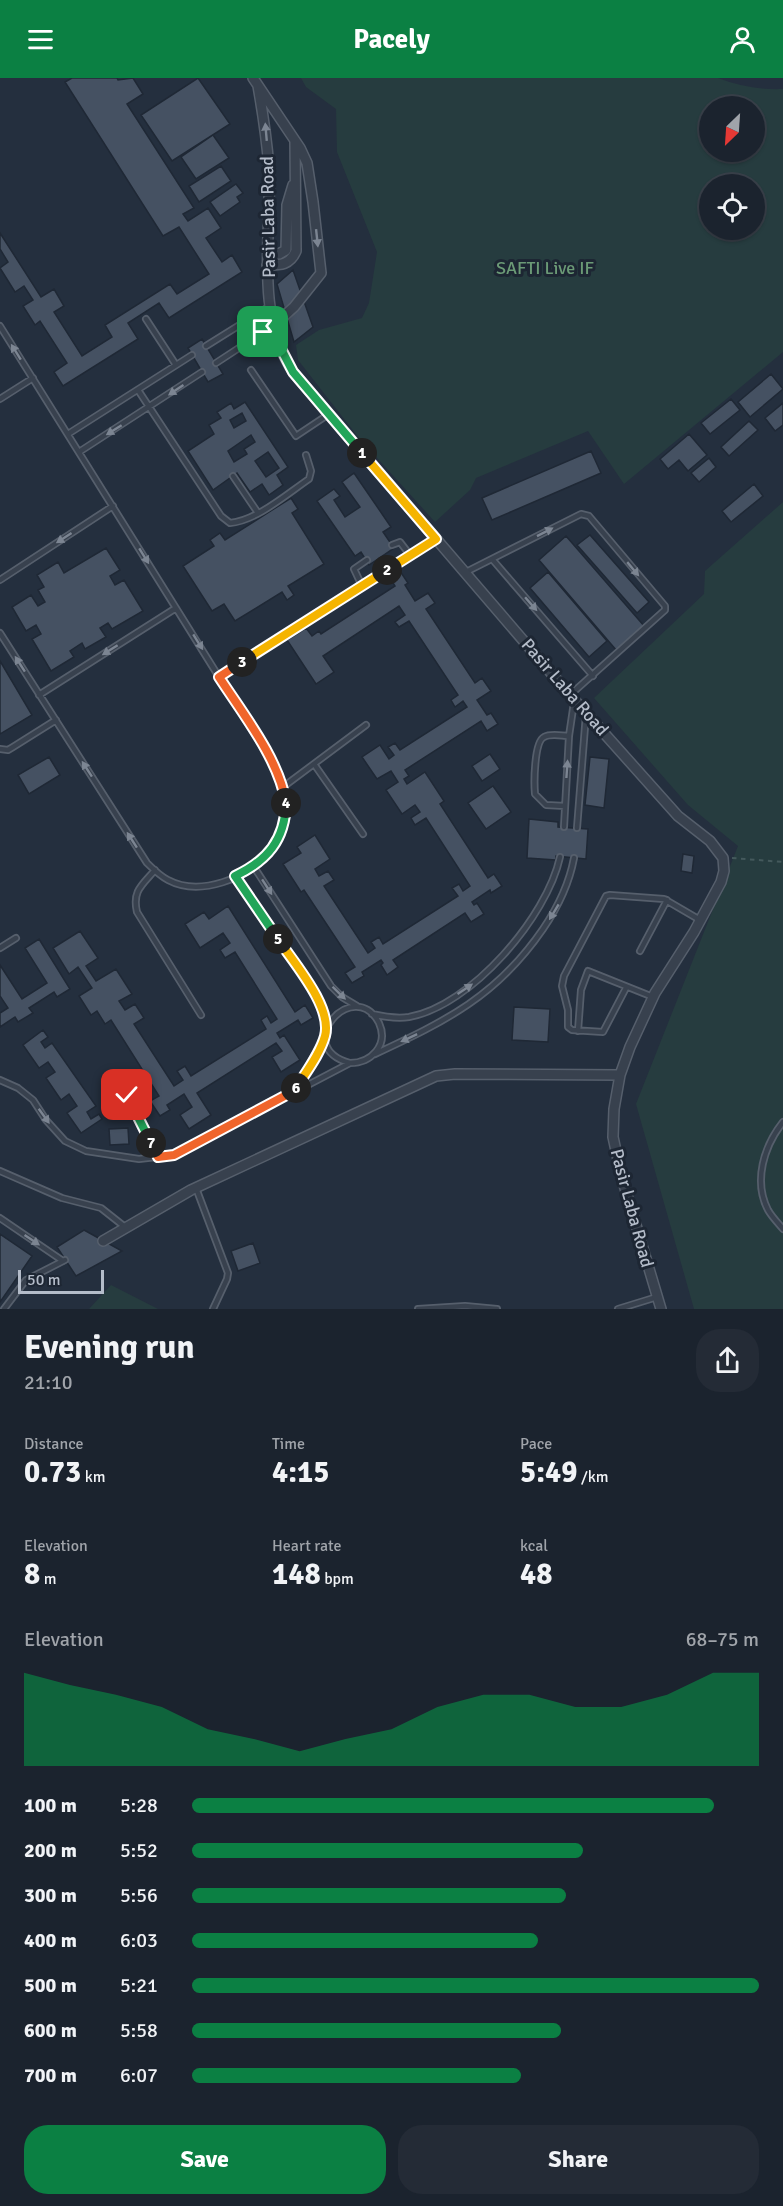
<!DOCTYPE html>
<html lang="en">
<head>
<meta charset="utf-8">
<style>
  :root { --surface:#1b232e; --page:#242b36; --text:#f1f3f6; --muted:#a0a4aa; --line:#39404a; --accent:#0b8043 }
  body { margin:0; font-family:Signika,sans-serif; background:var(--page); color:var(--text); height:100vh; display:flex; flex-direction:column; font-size:22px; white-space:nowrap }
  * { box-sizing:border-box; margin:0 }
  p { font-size:20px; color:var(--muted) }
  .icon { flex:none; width:33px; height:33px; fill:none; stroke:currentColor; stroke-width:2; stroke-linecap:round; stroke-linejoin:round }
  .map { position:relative; height:1231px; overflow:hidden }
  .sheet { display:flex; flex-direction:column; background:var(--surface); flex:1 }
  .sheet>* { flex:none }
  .needle { width:39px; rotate:205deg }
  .fabs { position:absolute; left:699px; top:18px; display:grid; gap:12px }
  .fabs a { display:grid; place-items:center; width:66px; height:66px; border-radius:50%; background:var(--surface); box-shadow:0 2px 4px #0004,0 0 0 2px var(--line); font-size:30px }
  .scale { position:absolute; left:18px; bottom:15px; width:86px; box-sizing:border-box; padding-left:6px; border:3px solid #b4bcc9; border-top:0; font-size:16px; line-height:21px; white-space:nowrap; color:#b4bcc9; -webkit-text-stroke:4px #1d2633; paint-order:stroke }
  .pin { position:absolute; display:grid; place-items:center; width:51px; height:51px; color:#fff; margin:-26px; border-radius:12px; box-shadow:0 3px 9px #0006 }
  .km { position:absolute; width:30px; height:30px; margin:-15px; border-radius:50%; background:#222; color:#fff; font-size:16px; line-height:30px; text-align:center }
  .round { display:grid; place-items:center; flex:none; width:63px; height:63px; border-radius:24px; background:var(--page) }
  .headline { display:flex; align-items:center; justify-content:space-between; height:102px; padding:0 24px }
  h1 { font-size:33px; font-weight:700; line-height:45px }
  .metrics { display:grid; grid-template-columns:repeat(3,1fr); gap:9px; height:102px; padding:6px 24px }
  .metrics div { display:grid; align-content:center }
  .metrics b { font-size:30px; font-weight:700 }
  .metrics small { font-size:16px; font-weight:400 }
  .metrics p { font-size:16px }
  .chart { height:168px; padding:12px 24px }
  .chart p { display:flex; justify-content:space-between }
  .chart svg { width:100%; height:108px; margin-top:6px; fill:var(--accent); opacity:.7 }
  .cta { display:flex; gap:12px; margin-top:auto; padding:12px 24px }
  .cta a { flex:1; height:69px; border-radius:24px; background:var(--accent); color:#fff; font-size:24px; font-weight:700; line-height:69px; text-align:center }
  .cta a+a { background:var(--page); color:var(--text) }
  ul { padding:0 24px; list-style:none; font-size:20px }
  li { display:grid; grid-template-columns:96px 72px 1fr; align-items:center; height:45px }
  li i { height:15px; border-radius:8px; background:var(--accent) }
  header { display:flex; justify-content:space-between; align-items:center; height:78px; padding:0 24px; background:var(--accent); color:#fff; font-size:27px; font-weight:700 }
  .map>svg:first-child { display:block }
  .green { fill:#263c3f; fill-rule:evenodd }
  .building { fill:#455162; stroke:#1f2835; stroke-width:1.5; fill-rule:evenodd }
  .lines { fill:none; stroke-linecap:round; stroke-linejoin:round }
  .lane-casing { stroke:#565f6c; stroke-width:8 }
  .street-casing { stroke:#565f6c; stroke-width:12 }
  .path { stroke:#44595c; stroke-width:2; stroke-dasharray:4.5 4.5; stroke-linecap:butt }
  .lane { stroke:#38414e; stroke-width:4.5 }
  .street { stroke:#38414e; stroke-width:9 }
  .oneway { fill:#7c8592 }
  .split-1-casing { stroke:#fff; stroke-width:12 }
  .split-2-casing { stroke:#fff; stroke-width:12 }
  .split-3-casing { stroke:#fff; stroke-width:12 }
  .split-4-casing { stroke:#fff; stroke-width:12 }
  .split-5-casing { stroke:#fff; stroke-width:12 }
  .split-6-casing { stroke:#fff; stroke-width:12 }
  .split-7-casing { stroke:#fff; stroke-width:12 }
  .split-8-casing { stroke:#fff; stroke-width:12 }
  .split-1 { stroke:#22a559; stroke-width:8 }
  .split-2 { stroke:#f5b400; stroke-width:8 }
  .split-3 { stroke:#f5b400; stroke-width:8 }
  .split-4 { stroke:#f0652b; stroke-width:8 }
  .split-5 { stroke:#22a559; stroke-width:8 }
  .split-6 { stroke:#f5b400; stroke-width:8 }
  .split-7 { stroke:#f0652b; stroke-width:8 }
  .split-8 { stroke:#22a559; stroke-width:8 }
  .labels { text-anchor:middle; stroke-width:6; stroke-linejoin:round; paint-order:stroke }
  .street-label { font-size:18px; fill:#b4bcc9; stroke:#1d2633 }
  .park-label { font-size:18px; fill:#6b9a76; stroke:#1d2633 }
</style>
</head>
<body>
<header><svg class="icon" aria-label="menu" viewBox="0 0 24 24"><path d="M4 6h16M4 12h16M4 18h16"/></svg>Pacely<svg class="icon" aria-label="person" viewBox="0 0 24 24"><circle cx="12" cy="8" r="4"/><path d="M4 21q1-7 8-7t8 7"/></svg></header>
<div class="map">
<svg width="783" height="1231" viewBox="0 0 783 1231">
  <rect width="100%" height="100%" fill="#242f3e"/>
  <path class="green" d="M301 0H718C739 8 761 12 783 11V274L624 406 588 353 476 400 470 412 435 444 359 360 298 282 296 267 319 252 362 240 369 225 377 174 337 74 336 31 306 9ZM710 28H754V74H710ZM710 106H754V152H710Z
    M783 424V1231H694L636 1026 738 768 688 727 594 620 704 516 705 493Z
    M111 1207 158 1231H89Z"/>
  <path class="building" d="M72 0H117L118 2 133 0 143 16 127 26 194 130 183 136 188 143 208 130 221 150 206 160 222 184 232 177 242 194 169 240 159 225 128 245 138 261 63 308 54 294 67 285 40 243 35 247 23 228 33 222 24 208 15 214 0 190 8 184 0 171V155L41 219 54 211 64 228 54 234 82 278 112 259 105 247 170 206 177 216 209 196 179 149 163 158 65 4Z
    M198 0 230 46 172 83 141 37Z
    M213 57 229 80 196 101 181 79Z
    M221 88 231 103 199 124 189 108Z
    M236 106 243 115 237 119 240 124 220 138 210 124Z
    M293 192 313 249 294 264 277 206Z
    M202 261 223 296 208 304 188 270Z
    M771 296 783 311 750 339 738 324Z
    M731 321 740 332 710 356 701 345Z
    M245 324 288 389 277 397 283 407 269 417 262 406 250 414 237 395 213 412 188 373 214 356 209 347 221 340 217 334 231 325 234 331ZM242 335 246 343 234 350 230 342ZM251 357 255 364 244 371 247 376 234 384 228 373ZM268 374 279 390 266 399 255 383Z
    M783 325V347L775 353 765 340Z
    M749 343 758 352 729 378 721 369Z
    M689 356 707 377 688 393 679 382 668 391 660 381Z
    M591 373 601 395 492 442 482 420Z
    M709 380 716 389 699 404 691 395Z
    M354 395 391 449 383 454 394 470 369 487 361 474 355 478 317 423 334 411 340 418 334 422 345 439 360 429 342 404Z
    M754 406 763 418 731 444 722 433Z
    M291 420 298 431 292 435 324 486 288 508 294 517 287 522 282 514 235 543 224 526 212 533 183 488 214 468 210 462 220 455 225 462Z
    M590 457 649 524 637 535 577 467Z
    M566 458 645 549 617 573 539 482Z
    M106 470 120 492 110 498 115 507 124 502 143 533 112 551 108 545 100 550 106 559 85 571 82 565 70 573 74 579 51 593 32 561 41 556 36 547 26 553 12 529 31 517 38 528 45 524 38 512 44 509 37 497 58 484 64 495Z
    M400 493 408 505 405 507 415 523 428 515 435 525 426 531 475 605 482 600 491 613 477 622 487 637 491 635 498 646 487 653 481 643 405 692 409 698 404 701 407 706 425 694 444 723 440 726 488 800 494 796 502 808 491 815 490 812 472 824 474 827 477 825 484 836 471 844 465 835 393 882 398 889 387 897 381 887 383 885 381 882 362 894 364 898 352 905 345 895 355 889 304 812 301 814 283 786 301 775 297 769 315 757 330 781 315 791 319 798 328 793 334 802 324 808 368 875 375 870 371 864 379 859 383 866 458 818 452 810 459 806 463 813 470 808 426 740 415 747 411 740 420 734 415 727 402 736 386 712 398 704 391 693 377 701 362 679 380 667 389 681 394 677 388 669 395 665 400 672 467 629 463 623 455 629 451 622 458 617 409 543 399 549 395 544 405 537 399 528 323 578 334 594 316 606 287 562 306 550 312 558 319 553 321 556 395 508 390 500Z
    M548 494 607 563 589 579 530 510Z
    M0 583 32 637 0 656Z
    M490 676 500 691 482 703 472 688Z
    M49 679 60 697 29 716 18 697Z
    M590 679 609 681 604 730 585 727Z
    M493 708 511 734 486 751 468 725Z
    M529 741 558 744V749L588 751 586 781 556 778V782L527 780Z
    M683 776 694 778 692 795 681 793Z
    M228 828 295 934 305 927 313 940 301 947 298 942 277 955 280 960 284 957 300 982 281 994 272 979 282 973 276 965 197 1015 211 1037 189 1051 180 1037 192 1029 184 1016 167 1027 170 1032 160 1038 150 1023 159 1018 111 942 105 946 97 933 91 937 79 918 92 910 78 889 69 896 53 870 80 853 98 880 86 888 96 903 116 891 132 916 119 923 125 932 135 926 144 940 134 946 174 1008 183 1002 177 993 185 988 191 998 266 951 261 942 267 938 271 945 277 941 235 874 225 880 220 872 230 865 223 855 200 870 185 846 204 834 209 841Z
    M39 861 70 911 57 919 54 914 29 930 33 935 18 944 15 939 0 949V935L8 930 0 918V887L22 921 47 905 25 870Z
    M514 929 550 931 548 964 512 962Z
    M43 952 48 959 41 964 45 970 52 965 96 1028 87 1034 91 1041 99 1036 102 1041 81 1055 67 1035 77 1028 69 1016 61 1022 46 1000 55 994 48 984 39 990 23 967Z
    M128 1050 129 1066 110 1067 109 1051Z
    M84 1152 122 1173 76 1198 57 1169Z
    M0 1156 32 1178 0 1224Z
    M253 1165 260 1185 238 1193 231 1173Z"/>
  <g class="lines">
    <defs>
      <path id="lane" d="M146 241 176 287
        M0 248 272 684C278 697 287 712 286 727 286 742 279 763 269 775 248 800 200 819 168 802 160 798 153 791 147 785L0 555
        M206 268 270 228
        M216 285 274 247
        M251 292 296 358 329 336
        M138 312 221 438 230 445C256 443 287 416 309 401L311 393 306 377
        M0 321 33 300
        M68 356 192 277
        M79 374 202 294
        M233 398 258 435
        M392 467 400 464 410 477
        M492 481 593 598
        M466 494 581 436 589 438 665 528V532L570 617
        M0 502 113 428
        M362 508 354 491 367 482
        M219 599 436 461
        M39 617 176 530
        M0 671 8 672 13 669 56 642
        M314 686 363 756
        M283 709 366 647
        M565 728 546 727 535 716C534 705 534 664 544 659 551 655 562 658 569 658
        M564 749 569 658 574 624
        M577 750 586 636
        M254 789 331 908 342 919 357 928
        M155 792C142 807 132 813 137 834L201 937
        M235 798 320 923 326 947
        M0 870 16 860
        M640 873 667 822
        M626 910 603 954 572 952 568 949V932L562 908 564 898 606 818 610 817 664 821 700 842
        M372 936C385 939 396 941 409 939 471 928 547 839 560 779
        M578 953 581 912 588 893 653 919
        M375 976C446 943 497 918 543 851 558 829 569 807 574 780
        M0 1002 18 1010 33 1022 46 1042 65 1063 86 1073 139 1081 174 1077 350 985C371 985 389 967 379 945 354 897 290 969 350 985
        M296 1011 325 958
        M110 1027 127 1017 158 1079
        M783 1044C764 1068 753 1103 768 1132 772 1139 778 1145 783 1151
        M0 1093 62 1120 101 1130 125 1149
        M196 1110 228 1195 227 1201 213 1231
        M0 1140 63 1183
        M4 1231 26 1202 65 1182
        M418 1231 465 1228 497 1231
        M618 1231 657 1219"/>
      <path id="street" d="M253 0 300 70 307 85 313 124 321 195 294 229 274 247
        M258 8C263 36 267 63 269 91 272 158 254 234 293 294L570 617 678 738 710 763 723 780 724 793 721 804 694 854 655 915 630 969 620 997 614 1031 613 1059 622 1100 661 1231
        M268 175 279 176 286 172 287 127 293 107
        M267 187C281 187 290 187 296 173L295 63
        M103 1163 191 1112 436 998 455 996 620 997"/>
    </defs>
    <use href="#lane" class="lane-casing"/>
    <use href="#street" class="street-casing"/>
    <path class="path" d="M732 780 783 784"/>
    <use href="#lane" class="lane"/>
    <use href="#street" class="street"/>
  </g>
  <defs><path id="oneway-solid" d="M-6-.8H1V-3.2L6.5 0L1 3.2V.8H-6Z" transform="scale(1.5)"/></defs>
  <g class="oneway">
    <use href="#oneway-solid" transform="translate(266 54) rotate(-95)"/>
    <use href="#oneway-solid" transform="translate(317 160) rotate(84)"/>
    <use href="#oneway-solid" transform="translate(16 274) rotate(-122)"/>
    <use href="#oneway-solid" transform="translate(176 312) rotate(146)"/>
    <use href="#oneway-solid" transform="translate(114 352) rotate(148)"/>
    <use href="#oneway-solid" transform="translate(545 454) rotate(-27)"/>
    <use href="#oneway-solid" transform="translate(64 460) rotate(147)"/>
    <use href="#oneway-solid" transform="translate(144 478) rotate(58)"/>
    <use href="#oneway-solid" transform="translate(633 491) rotate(50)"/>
    <use href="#oneway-solid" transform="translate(531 526) rotate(49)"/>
    <use href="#oneway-solid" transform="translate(198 564) rotate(58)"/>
    <use href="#oneway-solid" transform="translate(110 572) rotate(148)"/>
    <use href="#oneway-solid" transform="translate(20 586) rotate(-123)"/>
    <use href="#oneway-solid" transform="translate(87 691) rotate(-123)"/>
    <use href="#oneway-solid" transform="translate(567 691) rotate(-86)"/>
    <use href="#oneway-solid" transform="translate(132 762) rotate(-123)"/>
    <use href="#oneway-solid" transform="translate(267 809) rotate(57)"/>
    <use href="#oneway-solid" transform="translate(554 834) rotate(121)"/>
    <use href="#oneway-solid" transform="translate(465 911) rotate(-34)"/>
    <use href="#oneway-solid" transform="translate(339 915) rotate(44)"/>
    <use href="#oneway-solid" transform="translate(409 960) rotate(155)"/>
    <use href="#oneway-solid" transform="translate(44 1038) rotate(54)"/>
    <use href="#oneway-solid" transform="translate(32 1162) rotate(34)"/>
  </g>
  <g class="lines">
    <defs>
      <path id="split-1" d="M263 254 274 247 277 263 293 294 362 375"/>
      <path id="split-2" d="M362 375 436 461 387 492"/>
      <path id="split-3" d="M242 584 387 492"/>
      <path id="split-4" d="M242 584 219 599C243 636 279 681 286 725"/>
      <path id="split-5" d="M278 861 235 798C267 783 285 762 286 725"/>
      <path id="split-6" d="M278 861C293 884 333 929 325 958 320 976 306 994 296 1010"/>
      <path id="split-7" d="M151 1065 158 1079 174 1077 294 1013 296 1010"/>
      <path id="split-8" d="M127 1017 151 1065"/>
    </defs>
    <use href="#split-1" class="split-1-casing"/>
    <use href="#split-2" class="split-2-casing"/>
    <use href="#split-3" class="split-3-casing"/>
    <use href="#split-4" class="split-4-casing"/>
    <use href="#split-5" class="split-5-casing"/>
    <use href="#split-6" class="split-6-casing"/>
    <use href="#split-7" class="split-7-casing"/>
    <use href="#split-8" class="split-8-casing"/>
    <use href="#split-1" class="split-1"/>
    <use href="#split-2" class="split-2"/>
    <use href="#split-3" class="split-3"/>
    <use href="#split-4" class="split-4"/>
    <use href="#split-5" class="split-5"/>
    <use href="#split-6" class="split-6"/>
    <use href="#split-7" class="split-7"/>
    <use href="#split-8" class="split-8"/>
  </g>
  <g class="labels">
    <g class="street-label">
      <text transform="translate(268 139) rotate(-91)" y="6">Pasir Laba Road</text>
      <text transform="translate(565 609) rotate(49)" y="6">Pasir Laba Road</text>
      <text transform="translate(632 1130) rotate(75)" y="6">Pasir Laba Road</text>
    </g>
    <g class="park-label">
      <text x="545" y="196">SAFTI Live IF</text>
    </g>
  </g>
</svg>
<div class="fabs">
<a><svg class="needle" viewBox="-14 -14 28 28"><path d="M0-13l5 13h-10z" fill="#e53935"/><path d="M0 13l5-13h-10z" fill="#a0a4aa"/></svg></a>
<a><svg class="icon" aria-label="locate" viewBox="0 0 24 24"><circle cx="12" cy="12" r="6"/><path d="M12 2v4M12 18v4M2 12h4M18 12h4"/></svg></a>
</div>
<div class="scale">50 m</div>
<div class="pin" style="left:263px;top:254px;background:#1e9e55"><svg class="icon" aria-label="arrive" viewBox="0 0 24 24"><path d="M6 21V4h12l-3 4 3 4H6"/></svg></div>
<div class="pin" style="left:127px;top:1017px;background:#d93025"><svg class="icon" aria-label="check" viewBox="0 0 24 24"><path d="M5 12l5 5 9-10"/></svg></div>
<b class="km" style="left:362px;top:375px">1</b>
<b class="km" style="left:387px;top:492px">2</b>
<b class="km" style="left:242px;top:584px">3</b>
<b class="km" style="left:286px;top:725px">4</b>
<b class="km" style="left:278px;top:861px">5</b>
<b class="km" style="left:296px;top:1010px">6</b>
<b class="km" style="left:151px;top:1065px">7</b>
</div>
<section class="sheet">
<div class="headline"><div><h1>Evening run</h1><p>21:10</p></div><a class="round"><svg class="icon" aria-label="share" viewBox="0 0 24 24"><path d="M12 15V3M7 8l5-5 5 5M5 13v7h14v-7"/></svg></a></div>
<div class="metrics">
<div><p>Distance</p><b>0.73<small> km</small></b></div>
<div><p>Time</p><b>4:15</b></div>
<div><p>Pace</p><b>5:49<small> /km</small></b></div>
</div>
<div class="metrics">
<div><p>Elevation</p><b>8<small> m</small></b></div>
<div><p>Heart rate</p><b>148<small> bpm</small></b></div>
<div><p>kcal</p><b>48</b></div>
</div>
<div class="chart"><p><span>Elevation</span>68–75 m</p>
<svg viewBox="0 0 160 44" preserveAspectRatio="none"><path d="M0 44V6L10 11L20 15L30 20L40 29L50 33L60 38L70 33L80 29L90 20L100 15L110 15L120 20L130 20L140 15L150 6L160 6V44z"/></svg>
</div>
<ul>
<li><b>100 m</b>5:28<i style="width:92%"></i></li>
<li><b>200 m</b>5:52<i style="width:69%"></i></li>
<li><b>300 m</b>5:56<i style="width:66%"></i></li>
<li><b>400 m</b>6:03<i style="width:61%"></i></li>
<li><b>500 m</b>5:21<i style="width:100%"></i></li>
<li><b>600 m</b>5:58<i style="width:65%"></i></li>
<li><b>700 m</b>6:07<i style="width:58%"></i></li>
</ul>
<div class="cta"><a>Save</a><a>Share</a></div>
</section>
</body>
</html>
